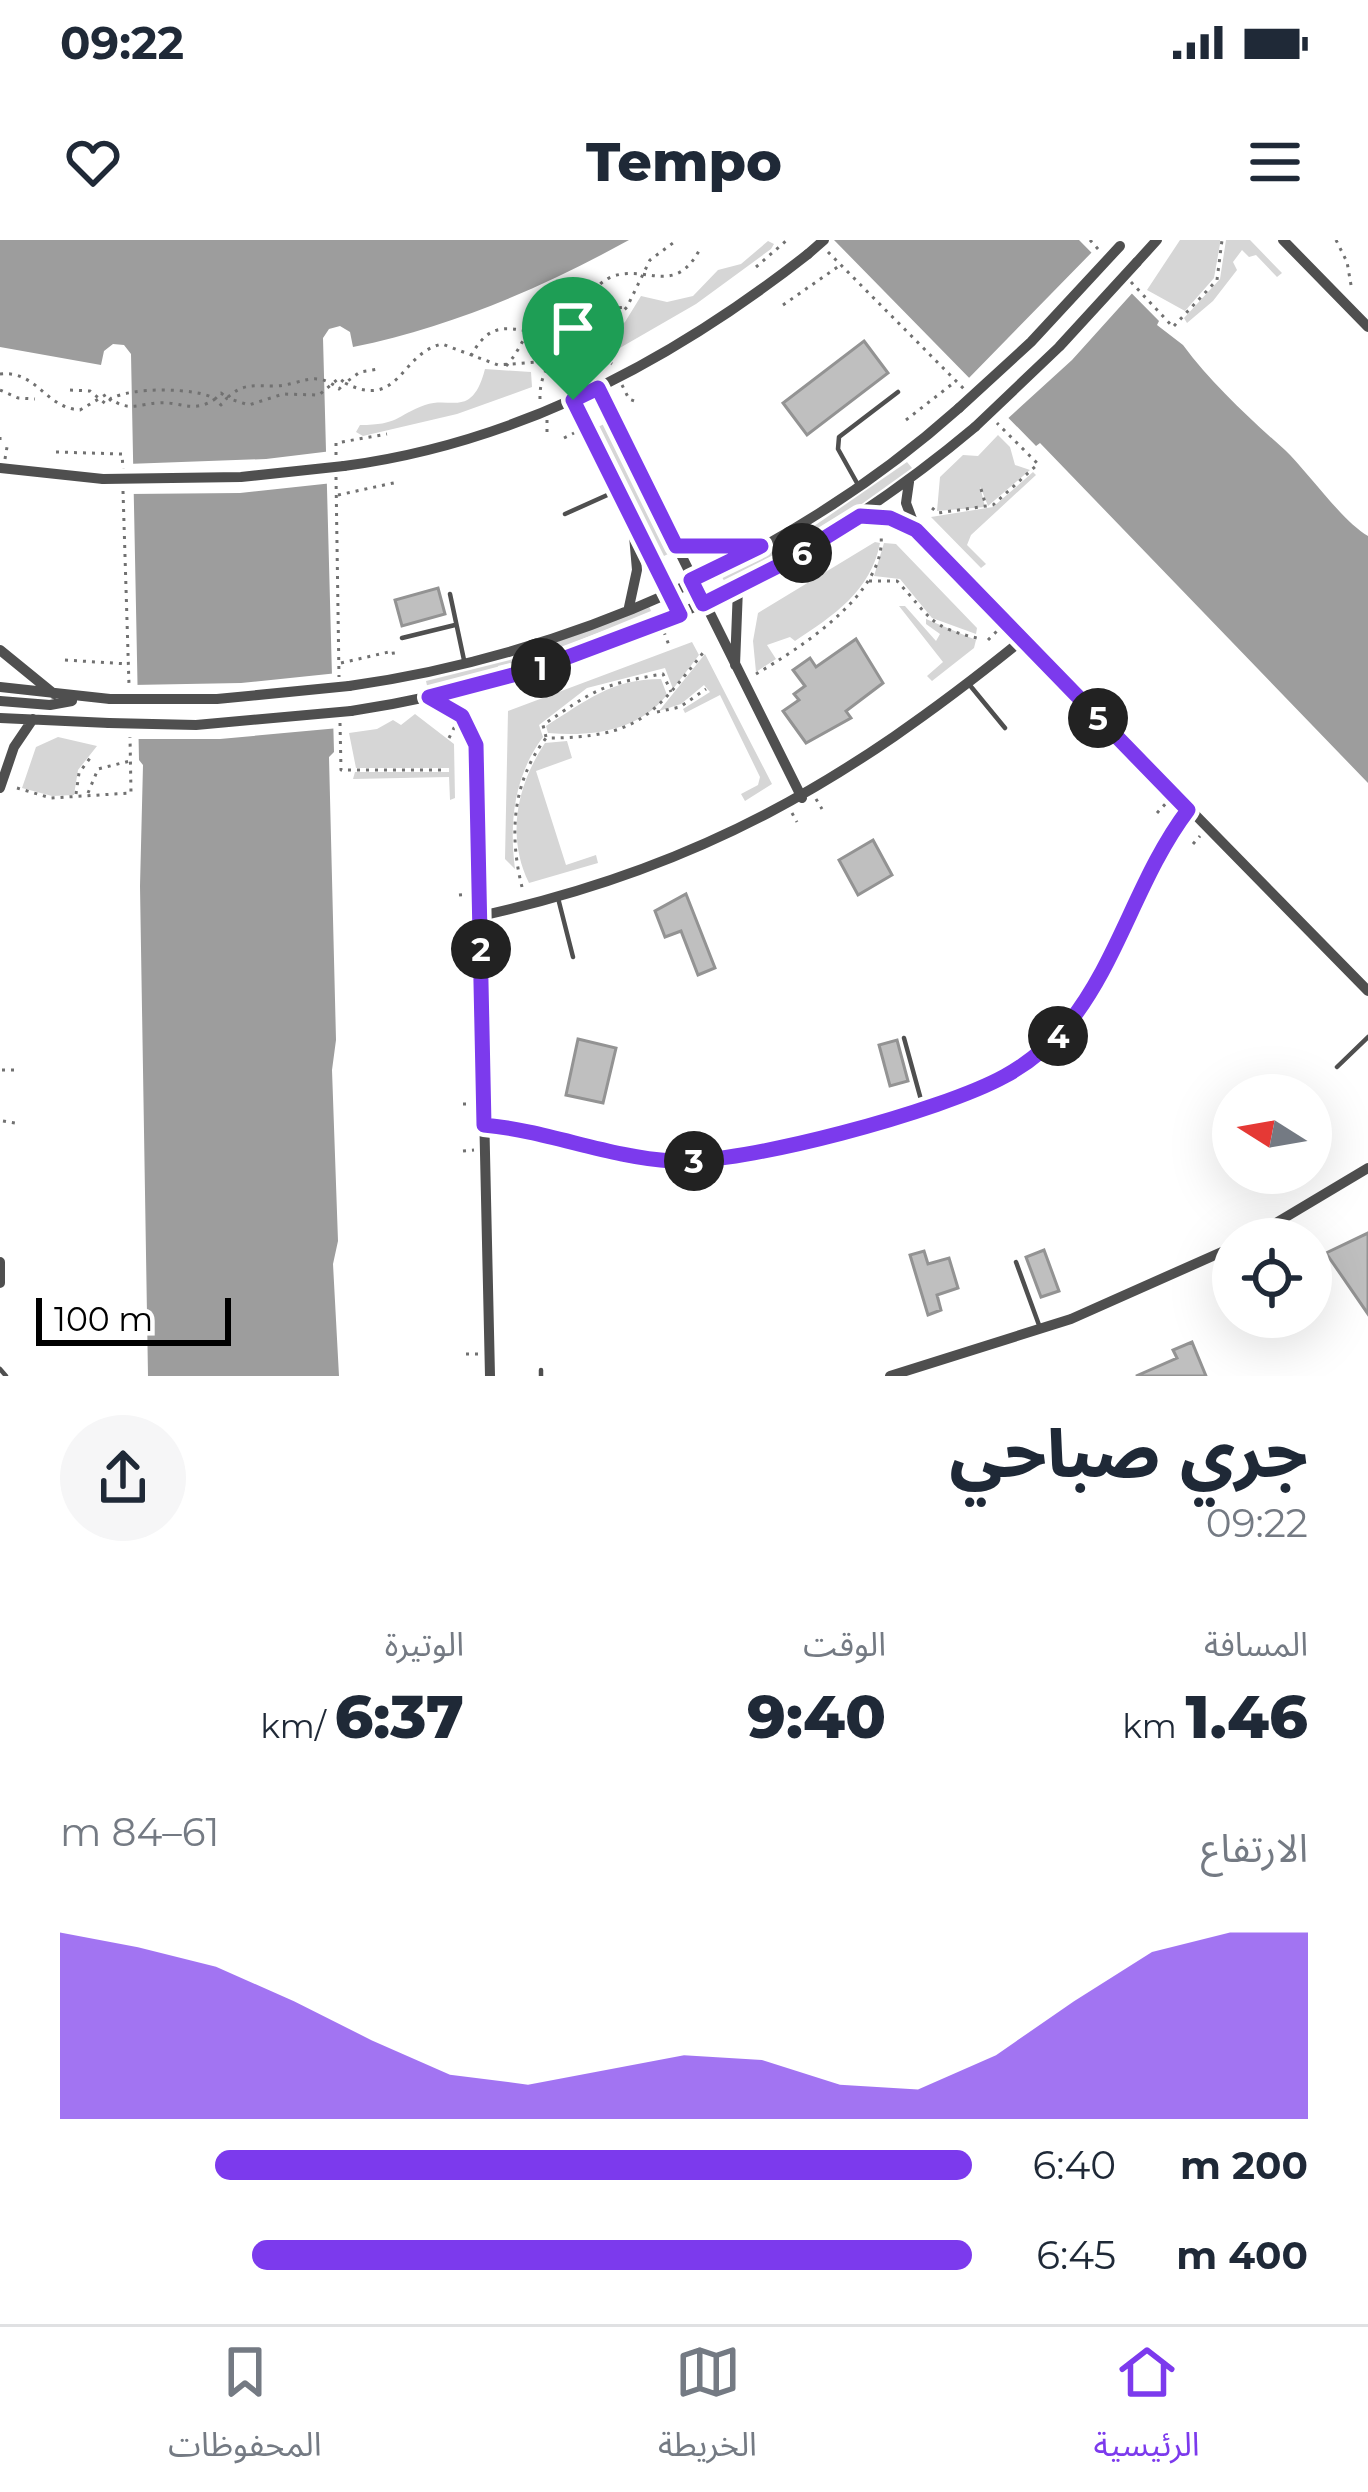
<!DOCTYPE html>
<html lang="ar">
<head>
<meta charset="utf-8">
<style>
  :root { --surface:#fff; --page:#f6f6f7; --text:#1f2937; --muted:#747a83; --line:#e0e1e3; --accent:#7c3aed }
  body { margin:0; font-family:Montserrat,"Noto Sans Arabic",sans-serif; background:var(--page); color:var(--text); direction:rtl; height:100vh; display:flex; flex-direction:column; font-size:45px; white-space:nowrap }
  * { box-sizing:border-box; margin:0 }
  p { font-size:39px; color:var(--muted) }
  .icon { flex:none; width:66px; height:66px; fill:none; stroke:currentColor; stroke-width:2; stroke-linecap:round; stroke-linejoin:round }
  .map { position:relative; height:1136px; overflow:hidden; direction:ltr }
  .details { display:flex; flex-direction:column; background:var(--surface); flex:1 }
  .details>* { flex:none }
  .needle { width:78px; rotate:281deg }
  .tools { position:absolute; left:1212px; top:834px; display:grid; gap:24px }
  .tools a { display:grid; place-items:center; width:120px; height:120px; border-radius:50%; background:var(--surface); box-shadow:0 12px 48px #0002; font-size:60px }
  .scale { position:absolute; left:36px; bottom:30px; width:195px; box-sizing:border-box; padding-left:12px; border:6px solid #000; border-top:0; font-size:33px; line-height:42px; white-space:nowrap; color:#000; -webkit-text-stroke:9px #fff; paint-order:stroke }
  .pin { position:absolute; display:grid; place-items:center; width:102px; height:102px; color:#fff; margin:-123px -51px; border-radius:50% 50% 50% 0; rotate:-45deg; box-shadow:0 0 12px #0007 }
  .pin .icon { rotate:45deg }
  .km { position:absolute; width:60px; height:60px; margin:-30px; border-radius:50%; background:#222; color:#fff; font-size:33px; line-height:60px; text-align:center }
  .round { display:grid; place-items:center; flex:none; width:126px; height:126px; border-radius:63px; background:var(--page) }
  .summary { display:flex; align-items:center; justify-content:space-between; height:204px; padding:0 60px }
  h1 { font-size:66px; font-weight:800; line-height:90px }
  .figures { display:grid; grid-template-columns:repeat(3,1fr); gap:18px; height:204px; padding:12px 60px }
  .figures div { display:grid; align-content:center }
  .figures b { font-size:60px; font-weight:800 }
  .figures small { font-size:33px; font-weight:400 }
  .figures p { font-size:33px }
  .chart { height:336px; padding:24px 60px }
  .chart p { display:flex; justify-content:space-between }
  .chart svg { width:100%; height:216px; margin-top:12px; fill:var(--accent); opacity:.7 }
  ul { padding:0 60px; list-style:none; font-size:39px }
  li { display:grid; grid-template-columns:192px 144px 1fr; align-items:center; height:90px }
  li i { height:30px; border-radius:15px; background:var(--accent) }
  .status { display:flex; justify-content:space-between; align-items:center; height:84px; padding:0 60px; background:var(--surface); direction:ltr }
  .status svg { height:33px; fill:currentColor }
  header { display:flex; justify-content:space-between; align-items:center; height:156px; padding:0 60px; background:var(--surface); font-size:54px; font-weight:800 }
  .tab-bar { display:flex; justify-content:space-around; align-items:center; height:168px; border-top:3px solid var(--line); background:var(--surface); font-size:33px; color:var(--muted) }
  .tab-bar a { display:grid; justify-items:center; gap:6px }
  .tab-bar .selected { color:var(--accent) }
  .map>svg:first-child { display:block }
  .green { fill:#d6d6d6 }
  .water { fill:#9d9d9d }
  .pier { fill:#fff }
  .building { fill:#bfbfbf; stroke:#939393; stroke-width:3 }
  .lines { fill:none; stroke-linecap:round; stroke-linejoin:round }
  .path { stroke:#717171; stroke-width:3; stroke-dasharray:3 6; stroke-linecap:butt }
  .service { stroke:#4f4f4f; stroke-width:4.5 }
  .minor { stroke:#4f4f4f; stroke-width:10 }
  .minor-bridge { stroke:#4f4f4f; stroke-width:10 }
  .route-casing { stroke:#fff; stroke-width:24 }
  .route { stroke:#7c3aed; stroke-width:15 }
</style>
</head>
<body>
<div class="status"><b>09:22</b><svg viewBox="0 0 49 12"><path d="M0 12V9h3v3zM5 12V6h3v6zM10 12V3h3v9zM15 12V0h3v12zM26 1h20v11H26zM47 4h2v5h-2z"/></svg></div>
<header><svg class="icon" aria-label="menu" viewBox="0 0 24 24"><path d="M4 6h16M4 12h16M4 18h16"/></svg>Tempo<svg class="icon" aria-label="heart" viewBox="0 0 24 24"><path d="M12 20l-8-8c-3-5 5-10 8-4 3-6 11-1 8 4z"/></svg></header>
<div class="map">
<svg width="1368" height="1136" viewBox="0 0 1368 1136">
  <rect width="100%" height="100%" fill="#fff"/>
  <path class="green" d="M1180 0H1220V4L1214 38 1185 71 1147 50Z
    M1226 0H1250L1282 33 1277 37 1256 15 1249 17 1242 10 1233 22 1237 30 1213 61 1187 83 1184 78 1220 39Z
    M768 1 774 4 771 9 696 64 618 109 609 96 625 82 641 56 667 62 693 56 718 30 741 24Z
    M485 129 531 132 532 147 457 174 363 196 356 192 360 185C399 185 395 176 425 165 451 156 472 179 485 129Z
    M608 182 672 312 658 319 594 189Z
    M998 195 1010 207 1015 225 1030 230 988 266 980 246 985 267 937 271 940 237 963 215 978 216Z
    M907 222 912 228 831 286 727 346 722 337 817 284Z
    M1033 232 1036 235 971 295 967 305 986 324 981 328 931 277 993 267Z
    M875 302 880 303C871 351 833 376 795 401L790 397 767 405 776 419 756 432 753 401 758 373Z
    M884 303 896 304 977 388 976 394 932 378 900 339 874 336Z
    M649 366 651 371 512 428 510 423 498 426 499 432 428 450 426 441 510 420Z
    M899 366H905L936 401 940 394 926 384V379L976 400 974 408 932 441 927 436 943 422Z
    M692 402 699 415 673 449 665 428 587 448 539 485 543 497C514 536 509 582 515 629L505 619 508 471Z
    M705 414 772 544 745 561 741 554 758 545 760 537 720 455 685 473 683 469 710 452 704 445 681 464 659 471Z
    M661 439 667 455C638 491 592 497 548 493L546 486C586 461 611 439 661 439Z
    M415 474 454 504 455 558 450 560 449 537 353 539 355 532H449V528H356L349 493 377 489 393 480 401 485Z
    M58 497 97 506 78 530 74 555 52 556 22 548 36 507Z
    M567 501 572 518 536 531 566 625 596 615 598 623 529 643C506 596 517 545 545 503Z"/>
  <path class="water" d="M0 0H629C542 48 451 87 353 107L350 92 340 86 329 89 323 98 334 512 329 517 336 800 332 830 338 1001 333 1024 339 1136H148L140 646 143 525 139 520 131 114 124 105 113 104 104 111 101 125 0 107Z
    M834 0H1079L1159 81 1157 85 1183 105C1211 143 1250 179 1285 210 1308 232 1342 281 1368 296V543L1040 203 1036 206Z"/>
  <path class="pier" d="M1096 8 1136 49 1072 120 1004 182 965 142Z
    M332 211 333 243 240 253 128 254 127 224 266 219Z
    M338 433 339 488 220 499H133L132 445 241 443Z"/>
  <path class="building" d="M864 101 888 133 807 195 783 163Z
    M438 348 445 374 402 386 395 360Z
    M856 399 883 443 846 471 851 478 806 503 783 471 799 460 794 454 805 446 793 430 810 418 816 427Z
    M873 600 892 635 858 655 839 620Z
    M686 654 715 728 698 735 681 691 665 697 655 671Z
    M578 799 616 808 603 863 566 855Z
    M897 800 908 841 890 846 879 805Z
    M1368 993V1074L1326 1013Z
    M1044 1010 1059 1051 1041 1057 1026 1017Z
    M924 1011 928 1024 949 1018 958 1048 937 1055 941 1070 928 1075 910 1015Z
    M1192 1102 1206 1136H1136L1177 1118 1173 1110Z"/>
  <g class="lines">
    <path class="path" d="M1090 0 1099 10
      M1336 0 1347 22 1351 45
      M828 12 965 150
      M756 27 787 0
      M1131 42 1173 87 1217 40 1222 0
      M783 65 839 26
      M559 89 570 118
      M587 108 627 67 650 20 677 0
      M471 116C497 66 524 103 560 88 585 78 586 48 611 37 646 23 674 58 700 9
      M506 126C520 111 525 93 537 78 559 49 597 72 627 67
      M0 134C37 130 45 168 80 170L107 154 111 159C129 147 197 147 215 159L221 153 227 158C243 143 253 146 273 146 301 146 314 128 339 149L345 143C400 171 400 113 442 104L498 125 551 121
      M622 145 629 159 637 162
      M0 150 18 158 35 159
      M70 150 90 151 106 164 111 159C129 172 138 164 158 163 181 161 193 174 215 159L221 165 227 158 249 165 283 154 319 155 339 138 345 143 360 132 378 129
      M540 159C539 127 560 104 592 109L612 124
      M547 180V195
      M906 180 956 141
      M0 197V200
      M564 198 574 193
      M56 212 122 214 123 229
      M336 215V203L387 194
      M5 219 7 207
      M336 237 339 437
      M981 249 986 266
      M123 251 129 445
      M338 255 398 242
      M932 268 938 273 993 265 1038 224 997 183
      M869 341H897C931 377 927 387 981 399
      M664 392 670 408
      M988 400 998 390
      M65 420 128 424
      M341 423 393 411 394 418
      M756 434C800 408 887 353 881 295
      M657 472 680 467 706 449
      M340 483 341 530H447
      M546 497 543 485C593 451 601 444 663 434L671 452
      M449 498 455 486
      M17 548 51 558 131 553 130 497
      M88 553 98 529 130 521
      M76 554 79 533 93 514
      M816 559 822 569
      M792 573 797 582
      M1157 573 1168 561
      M1193 604 1200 596
      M522 647C509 595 512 542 546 498 638 498 653 476 706 409
      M459 655 470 654
      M2 830H14
      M463 864H474
      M3 881 15 883
      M463 911 474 910
      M466 1114H478"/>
    <path class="service" d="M570 156 563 139 572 125 589 127 597 143
      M857 243 838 209 839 197 898 152
      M565 274 614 252
      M450 354 464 420
      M402 398 455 385
      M968 443 1005 488
      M558 658 573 717
      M904 798 923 867
      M1337 827 1368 797
      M1016 1022 1039 1085
      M0 1129 6 1136
      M541 1130V1136"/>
    <path class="minor" d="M1283 0 1368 87
      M1137 22 1157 0
      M598 148 802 558
      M573 160 680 375
      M344 226C518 203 672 121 808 14
      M0 228 103 239
      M909 242 906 263 915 287
      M860 276 890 277 916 290 1368 751
      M676 306H758
      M629 367 637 330 633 284
      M0 410 54 454
      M735 425 738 348
      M349 446C569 415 792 317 959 168
      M0 447 110 459
      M429 457 462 476 476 512 490 1136
      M0 461 50 465 72 461
      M351 471C585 435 795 338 975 187
      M0 478 109 483
      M0 548 14 507 33 479
      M480 676C700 628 848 541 1021 401
      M484 885C548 891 608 917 672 921 743 925 942 871 1005 836 1029 823 1050 805 1068 784 1119 721 1138 636 1188 570
      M1249 999 1368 928
      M0 1022V1043
      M890 1136 1071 1079 1233 1007"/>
    <path class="minor-bridge" d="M808 14 824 0
      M959 168 1031 102 1120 6
      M975 187 1059 107 1137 22
      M103 239 241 237 344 226
      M110 459H217L349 446
      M109 483 196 485 351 471"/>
  </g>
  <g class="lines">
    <defs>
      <path id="route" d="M598 148 676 306H761L691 340 703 364 786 322 860 276 890 278 916 290 1188 570C1138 636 1119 721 1068 784 1050 805 1029 823 1005 836 942 871 743 925 672 921 608 917 548 891 484 885L476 505 462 476 429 457 536 429 680 375 573 160Z"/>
    </defs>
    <use href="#route" class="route-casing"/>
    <use href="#route" class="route"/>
  </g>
</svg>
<div class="tools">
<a><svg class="needle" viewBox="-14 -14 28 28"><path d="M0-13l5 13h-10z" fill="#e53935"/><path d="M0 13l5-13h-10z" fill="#747a83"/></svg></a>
<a><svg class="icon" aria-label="locate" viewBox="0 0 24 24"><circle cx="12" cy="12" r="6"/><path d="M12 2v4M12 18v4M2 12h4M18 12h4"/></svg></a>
</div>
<div class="scale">100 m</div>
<div class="pin" style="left:573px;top:160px;background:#1e9e55"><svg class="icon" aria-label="arrive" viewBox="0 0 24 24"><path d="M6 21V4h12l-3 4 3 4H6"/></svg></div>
<b class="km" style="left:541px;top:428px">1</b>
<b class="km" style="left:481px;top:709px">2</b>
<b class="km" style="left:694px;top:921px">3</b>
<b class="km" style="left:1058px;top:796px">4</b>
<b class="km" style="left:1098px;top:478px">5</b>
<b class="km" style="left:802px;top:313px">6</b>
</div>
<section class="details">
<div class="summary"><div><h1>جري صباحي</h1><p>09:22</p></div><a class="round"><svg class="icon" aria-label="share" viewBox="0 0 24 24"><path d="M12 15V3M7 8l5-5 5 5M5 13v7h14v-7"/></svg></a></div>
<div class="figures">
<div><p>المسافة</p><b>1.46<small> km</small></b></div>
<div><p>الوقت</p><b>9:40</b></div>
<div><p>الوتيرة</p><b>6:37<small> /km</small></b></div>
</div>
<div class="chart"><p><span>الارتفاع</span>61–84 m</p>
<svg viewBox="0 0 160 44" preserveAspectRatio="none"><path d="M0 44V6L10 9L20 13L30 20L40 28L50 35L60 37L70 34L80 31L90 32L100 37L110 38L120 31L130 20L140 10L150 6L160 6V44z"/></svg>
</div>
<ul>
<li><b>200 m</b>6:40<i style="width:83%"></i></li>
<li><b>400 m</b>6:45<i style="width:79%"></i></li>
</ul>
</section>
<nav class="tab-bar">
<a class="selected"><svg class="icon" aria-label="home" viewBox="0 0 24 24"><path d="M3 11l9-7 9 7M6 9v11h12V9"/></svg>الرئيسية</a>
<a><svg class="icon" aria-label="map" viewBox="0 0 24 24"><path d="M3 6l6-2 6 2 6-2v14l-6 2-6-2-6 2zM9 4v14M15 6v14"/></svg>الخريطة</a>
<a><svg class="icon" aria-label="saved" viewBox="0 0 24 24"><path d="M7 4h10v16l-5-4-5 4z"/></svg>المحفوظات</a>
</nav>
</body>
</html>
